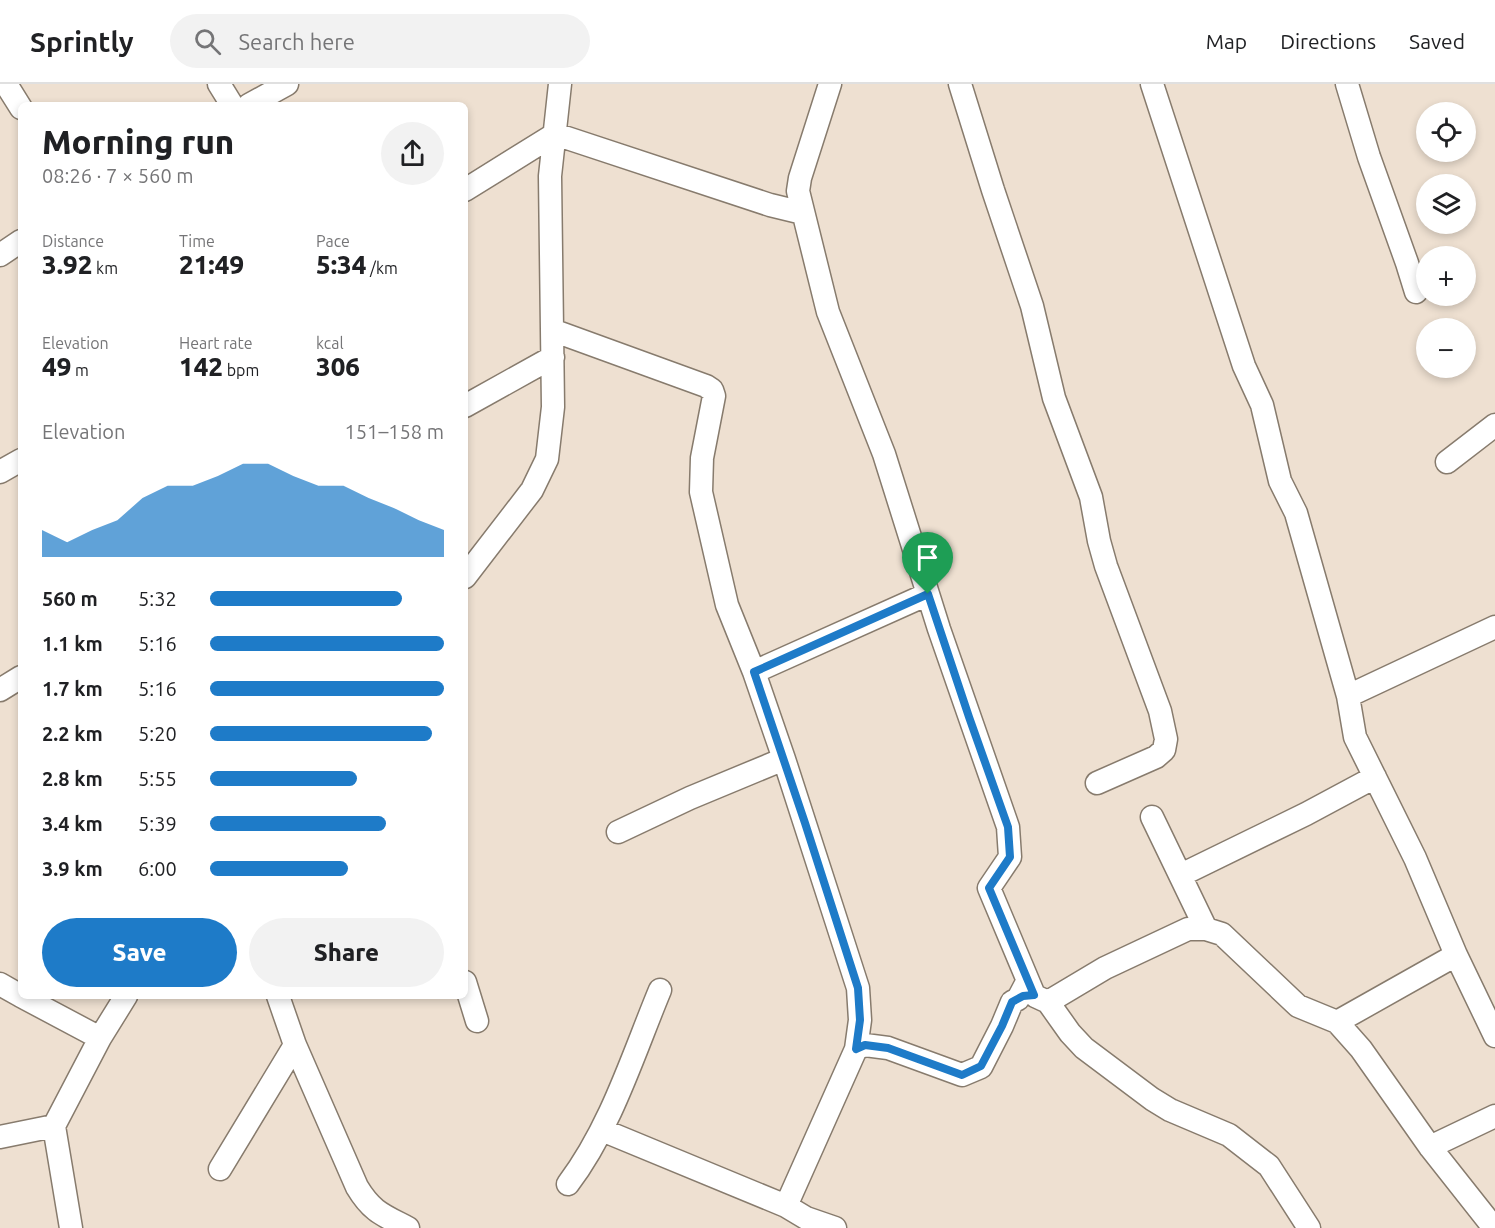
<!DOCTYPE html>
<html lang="en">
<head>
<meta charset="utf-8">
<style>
  :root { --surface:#fff; --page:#f2f2f2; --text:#202124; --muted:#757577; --line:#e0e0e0; --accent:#1e7bc8 }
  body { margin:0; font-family:Ubuntu,sans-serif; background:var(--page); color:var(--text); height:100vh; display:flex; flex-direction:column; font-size:22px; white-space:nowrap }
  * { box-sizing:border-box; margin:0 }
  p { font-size:20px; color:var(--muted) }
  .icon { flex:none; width:33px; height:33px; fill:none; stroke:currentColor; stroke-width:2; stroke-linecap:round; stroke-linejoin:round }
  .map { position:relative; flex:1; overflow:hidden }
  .panel { position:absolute; left:18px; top:18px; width:450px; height:897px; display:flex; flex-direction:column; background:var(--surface); border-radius:9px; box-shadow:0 3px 9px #0003 }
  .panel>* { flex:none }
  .buttons { position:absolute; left:1416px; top:18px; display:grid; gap:12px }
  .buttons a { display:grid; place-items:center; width:60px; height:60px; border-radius:50%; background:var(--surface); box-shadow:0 3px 9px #0003; font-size:30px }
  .pin { position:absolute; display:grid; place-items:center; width:51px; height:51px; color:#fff; margin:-62px -26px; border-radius:50% 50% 50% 0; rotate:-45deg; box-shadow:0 0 6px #0007 }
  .pin .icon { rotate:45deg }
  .round { display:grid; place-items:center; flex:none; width:63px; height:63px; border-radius:32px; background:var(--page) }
  .headline { display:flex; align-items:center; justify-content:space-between; height:102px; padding:0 24px }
  h1 { font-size:33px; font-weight:800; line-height:45px }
  .stats { display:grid; grid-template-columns:repeat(3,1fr); gap:9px; height:102px; padding:6px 24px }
  .stats div { display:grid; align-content:center }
  .stats b { font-size:26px; font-weight:800 }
  .stats small { font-size:16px; font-weight:400 }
  .stats p { font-size:16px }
  .chart { height:168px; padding:12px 24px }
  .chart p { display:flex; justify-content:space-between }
  .chart svg { width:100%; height:108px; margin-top:6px; fill:var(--accent); opacity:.7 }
  .action { display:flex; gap:12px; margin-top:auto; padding:12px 24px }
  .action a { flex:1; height:69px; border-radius:36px; background:var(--accent); color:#fff; font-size:24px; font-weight:800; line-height:69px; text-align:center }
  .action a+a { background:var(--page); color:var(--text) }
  ul { padding:0 24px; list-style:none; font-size:20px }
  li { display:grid; grid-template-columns:96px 72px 1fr; align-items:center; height:45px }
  li i { height:15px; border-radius:8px; background:var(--accent) }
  header { display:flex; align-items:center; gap:36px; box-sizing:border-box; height:84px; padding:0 30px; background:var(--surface); border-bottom:2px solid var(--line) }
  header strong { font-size:28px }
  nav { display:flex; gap:33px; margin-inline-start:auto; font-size:21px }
  .search { width:420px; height:54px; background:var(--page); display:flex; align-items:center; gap:15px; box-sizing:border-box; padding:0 21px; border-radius:33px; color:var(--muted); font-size:22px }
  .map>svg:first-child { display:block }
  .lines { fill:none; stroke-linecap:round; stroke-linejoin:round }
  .minor-casing { stroke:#877b6d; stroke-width:25 }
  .minor { stroke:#fff; stroke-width:22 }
  .route-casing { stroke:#fff; stroke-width:12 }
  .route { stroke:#1e7bc8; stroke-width:8 }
</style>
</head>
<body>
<header>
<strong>Sprintly</strong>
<div class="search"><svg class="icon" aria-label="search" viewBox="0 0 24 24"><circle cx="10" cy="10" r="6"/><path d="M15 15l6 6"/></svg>Search here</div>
<nav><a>Map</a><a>Directions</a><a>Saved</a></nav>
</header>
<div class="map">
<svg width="1495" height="1144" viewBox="0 0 1495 1144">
  <rect width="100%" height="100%" fill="#eee0d1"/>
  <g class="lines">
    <defs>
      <path id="minor" d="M6 0 21 24
        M219 0 232 21
        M830 0 800 94 798 107 828 228 884 370 939 545 1008 743 1010 773 989 804 1034 911
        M960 0 993 106 1032 222 1054 314 1091 413 1099 457 1106 482 1160 627 1166 655 1164 666 1156 673 1097 699
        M1152 0 1244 282 1262 321 1280 397 1296 429 1348 612 1355 653 1415 774 1456 871 1495 952
        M1347 0 1369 73 1407 179 1416 208
        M249 21 287 0
        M465 106 555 50 770 121 803 129
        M0 171 21 157
        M552 246 706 302 712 306 714 312 702 374 701 408 727 521 754 588 784 675 858 904 860 936 856 965
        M465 322 553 273
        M1447 378 1495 341
        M0 388 21 376
        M465 493 532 406 547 375 553 323 550 92 560 0
        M754 588 928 510
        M0 606 21 593
        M1348 612 1495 543
        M1152 733 1206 845
        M618 748 690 714 784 675
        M1181 791 1306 730 1375 693
        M465 898 477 937
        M0 900 21 912
        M21 912 100 954
        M278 912 295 961 357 1103C372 1128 383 1131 408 1144
        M1035 912 1048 918 1070 949 1084 964 1152 1015 1170 1026 1229 1051 1269 1082 1309 1144
        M1048 918 1105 884 1188 845H1206L1222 850 1298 922 1337 938 1361 965 1430 1063 1494 1144
        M1337 938 1456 871
        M602 1046 786 1122 806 1134 835 1144
        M0 1053 54 1042
        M1430 1063 1495 1032
        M220 1085 295 961
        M568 1100C611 1043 633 971 660 906
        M786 1122 856 965 865 961 888 964 962 991 981 983 1002 942 1012 918 1018 915 1027 898
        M71 1144 54 1042 100 954 126 912"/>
    </defs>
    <use href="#minor" class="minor-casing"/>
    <use href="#minor" class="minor"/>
  </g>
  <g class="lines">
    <defs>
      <path id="route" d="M928 510 969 633 1008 743 1010 773 989 804 1034 911 1023 912 1012 918 1002 942 981 982 962 991 888 964 865 961 856 965 860 936 858 904 805 739 754 588Z"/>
    </defs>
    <use href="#route" class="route-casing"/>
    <use href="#route" class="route"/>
  </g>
</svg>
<div class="buttons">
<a><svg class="icon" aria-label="locate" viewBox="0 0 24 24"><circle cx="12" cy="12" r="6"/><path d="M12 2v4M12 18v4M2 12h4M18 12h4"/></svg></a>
<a><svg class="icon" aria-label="layers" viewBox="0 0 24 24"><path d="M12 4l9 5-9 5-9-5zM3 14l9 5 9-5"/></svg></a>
<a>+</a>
<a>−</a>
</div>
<div class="pin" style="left:928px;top:510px;background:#1e9e55"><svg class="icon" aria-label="arrive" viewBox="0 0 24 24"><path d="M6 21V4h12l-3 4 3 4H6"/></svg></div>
<section class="panel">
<div class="headline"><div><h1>Morning run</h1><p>08:26 · 7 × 560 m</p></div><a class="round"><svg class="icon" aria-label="share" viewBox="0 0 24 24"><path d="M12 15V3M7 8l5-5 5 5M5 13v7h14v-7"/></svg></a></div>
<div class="stats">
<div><p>Distance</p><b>3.92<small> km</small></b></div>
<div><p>Time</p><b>21:49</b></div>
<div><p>Pace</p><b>5:34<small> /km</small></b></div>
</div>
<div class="stats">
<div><p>Elevation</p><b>49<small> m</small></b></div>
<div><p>Heart rate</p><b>142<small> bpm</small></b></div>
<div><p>kcal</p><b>306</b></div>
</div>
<div class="chart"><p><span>Elevation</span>151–158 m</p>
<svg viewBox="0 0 160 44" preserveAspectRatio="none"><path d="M0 44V33L10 38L20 33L30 29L40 20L50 15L60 15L70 11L80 6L90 6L100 11L110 15L120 15L130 20L140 24L150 29L160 33V44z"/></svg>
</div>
<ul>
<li><b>560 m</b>5:32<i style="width:82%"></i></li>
<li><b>1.1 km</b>5:16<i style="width:100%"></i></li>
<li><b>1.7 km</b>5:16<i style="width:100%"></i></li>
<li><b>2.2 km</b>5:20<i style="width:95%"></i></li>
<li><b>2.8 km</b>5:55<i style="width:63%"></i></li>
<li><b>3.4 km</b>5:39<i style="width:75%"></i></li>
<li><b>3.9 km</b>6:00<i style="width:59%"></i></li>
</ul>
<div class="action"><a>Save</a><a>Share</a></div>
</section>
</div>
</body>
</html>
